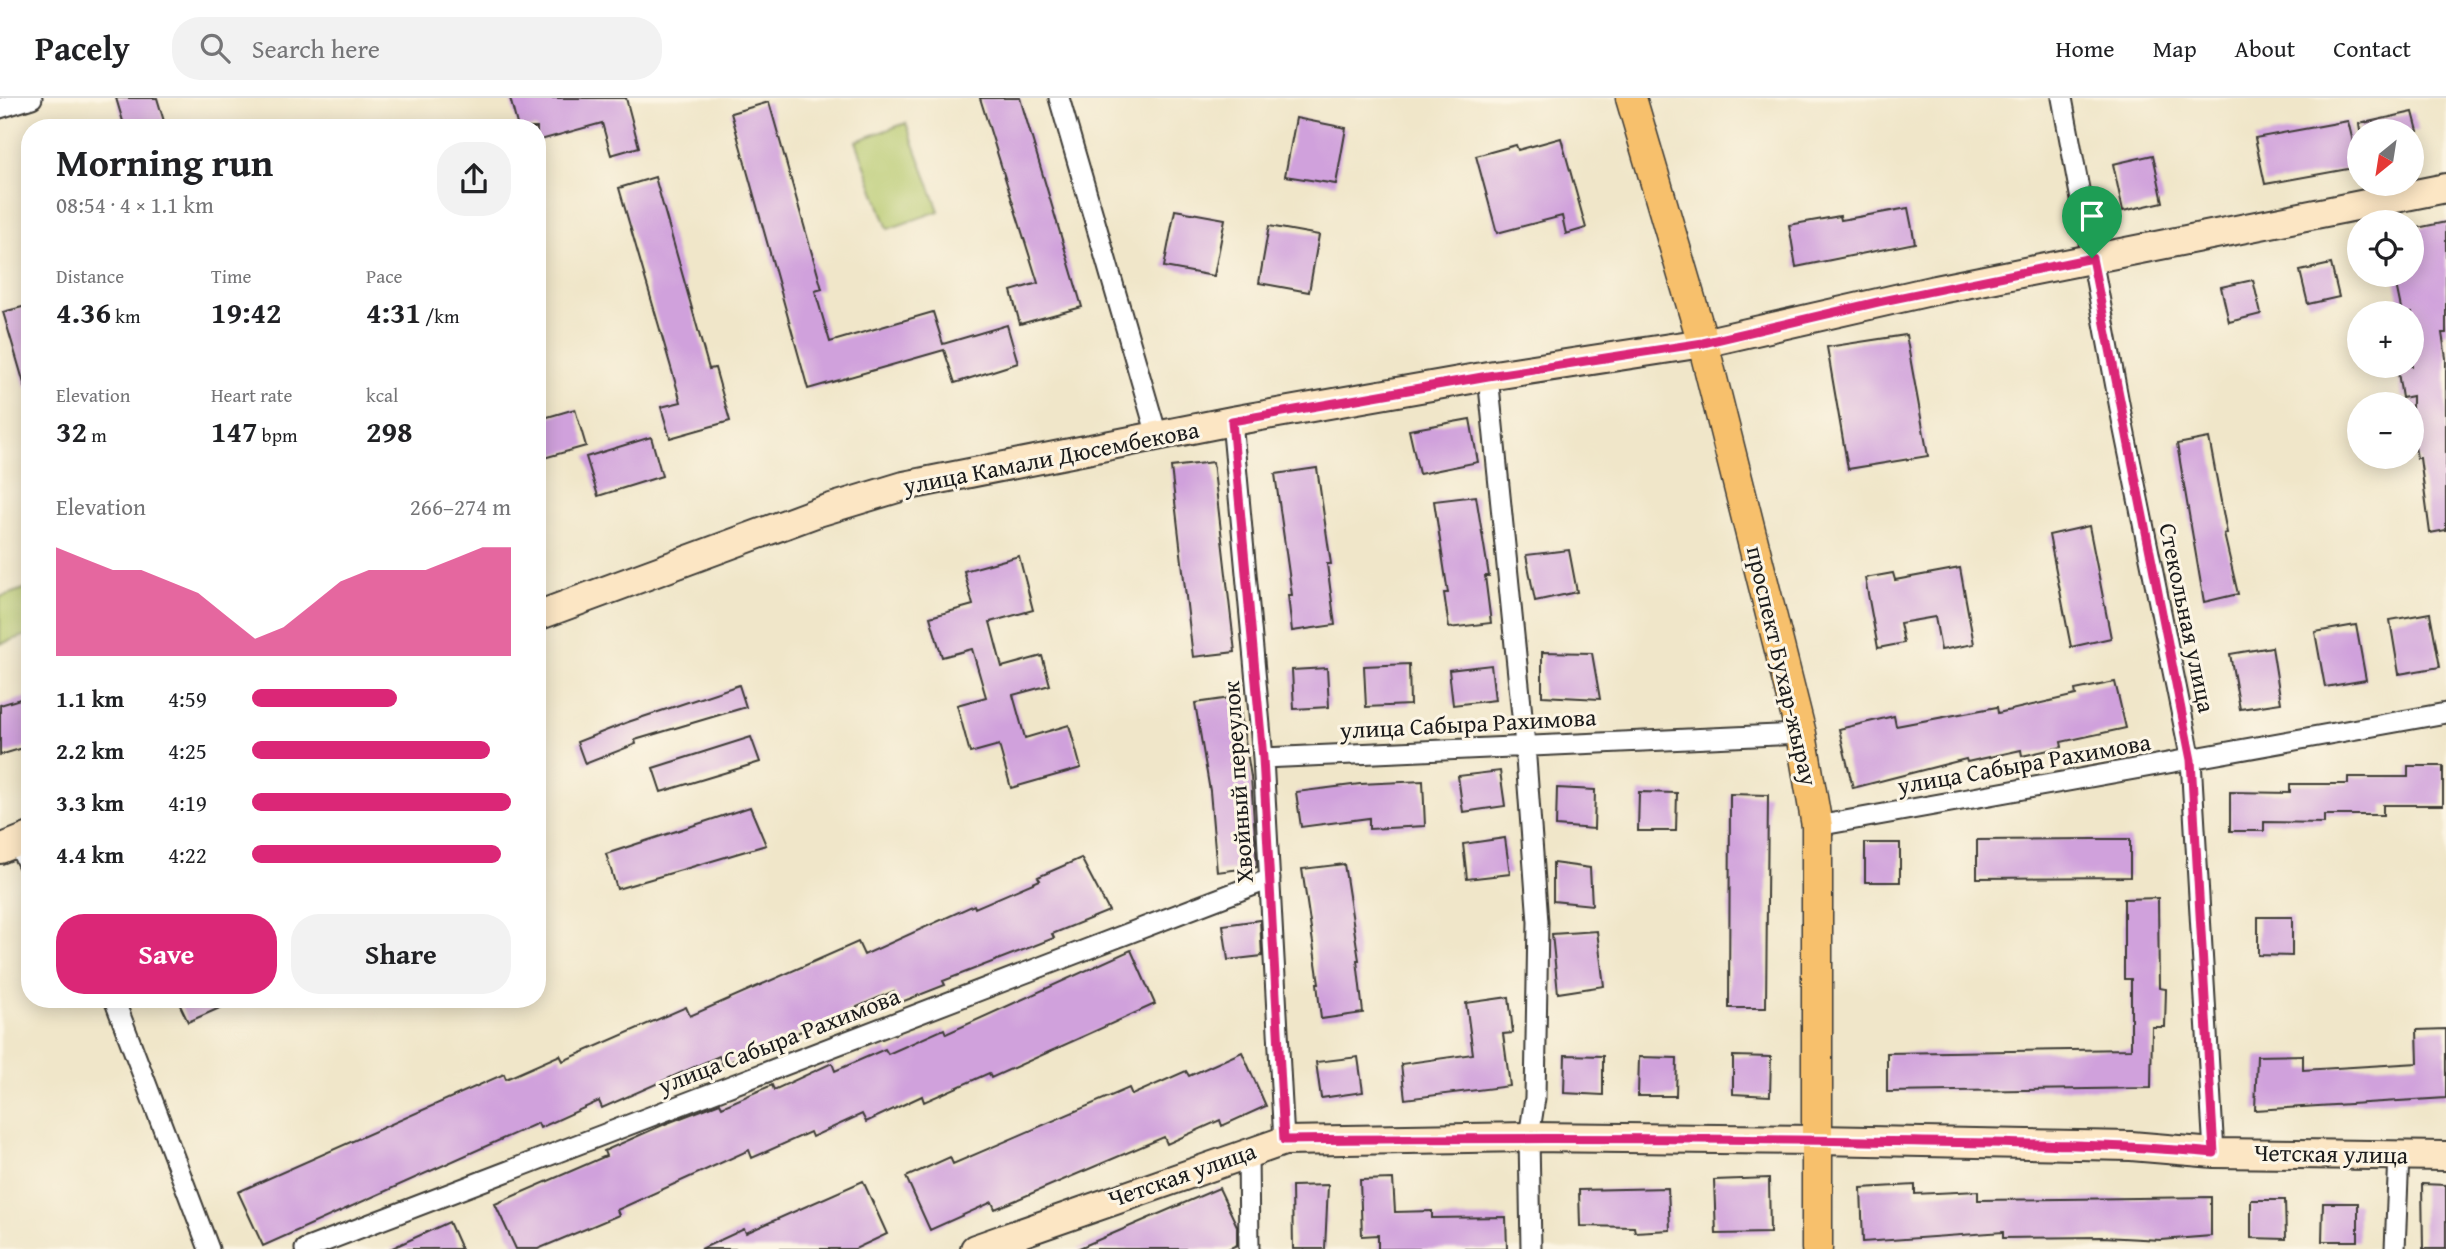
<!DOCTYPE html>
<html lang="en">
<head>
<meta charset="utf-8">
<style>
  :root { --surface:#fff; --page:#f2f2f2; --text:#202124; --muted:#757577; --line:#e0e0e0; --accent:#db2777 }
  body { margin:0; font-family:"Gentium Book Plus",serif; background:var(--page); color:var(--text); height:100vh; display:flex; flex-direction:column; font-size:26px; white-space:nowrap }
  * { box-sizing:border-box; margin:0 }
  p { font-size:23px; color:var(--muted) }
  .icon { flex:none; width:38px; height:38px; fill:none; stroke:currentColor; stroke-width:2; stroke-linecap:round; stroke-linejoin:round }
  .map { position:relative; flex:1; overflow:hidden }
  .side { position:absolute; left:21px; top:21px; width:525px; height:889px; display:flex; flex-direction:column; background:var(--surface); border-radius:28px; box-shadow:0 4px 18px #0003 }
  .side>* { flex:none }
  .needle { width:46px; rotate:210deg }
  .buttons { position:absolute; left:2347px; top:21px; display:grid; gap:14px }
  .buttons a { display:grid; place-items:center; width:77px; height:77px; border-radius:50%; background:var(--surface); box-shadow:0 4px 18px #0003; font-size:35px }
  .pin { position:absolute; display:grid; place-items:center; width:60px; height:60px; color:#fff; margin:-72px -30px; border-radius:50% 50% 50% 0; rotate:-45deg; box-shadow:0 0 7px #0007 }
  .pin .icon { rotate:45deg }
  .round { display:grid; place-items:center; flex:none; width:74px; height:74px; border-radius:28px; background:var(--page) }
  .overview { display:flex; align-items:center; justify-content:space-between; height:119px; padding:0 35px }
  h1 { font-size:38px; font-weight:700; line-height:52px }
  .metrics { display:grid; grid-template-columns:repeat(3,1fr); gap:10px; height:119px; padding:7px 35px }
  .metrics div { display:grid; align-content:center }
  .metrics b { font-size:30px; font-weight:700 }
  .metrics small { font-size:19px; font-weight:400 }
  .metrics p { font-size:19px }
  .chart { height:196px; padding:14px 35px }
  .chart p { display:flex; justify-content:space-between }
  .chart svg { width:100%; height:126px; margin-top:7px; fill:var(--accent); opacity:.7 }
  .action { display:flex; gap:14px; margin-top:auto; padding:14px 35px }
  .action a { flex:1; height:80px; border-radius:28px; background:var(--accent); color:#fff; font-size:28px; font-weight:700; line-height:80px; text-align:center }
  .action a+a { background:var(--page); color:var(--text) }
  ul { padding:0 35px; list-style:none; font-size:23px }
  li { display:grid; grid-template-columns:112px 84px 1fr; align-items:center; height:52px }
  li i { height:18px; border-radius:9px; background:var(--accent) }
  header { display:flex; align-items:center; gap:42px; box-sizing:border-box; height:98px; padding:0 35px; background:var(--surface); border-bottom:2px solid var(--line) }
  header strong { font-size:33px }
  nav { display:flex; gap:38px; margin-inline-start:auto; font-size:24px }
  .search { width:490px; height:63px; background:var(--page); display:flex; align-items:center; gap:18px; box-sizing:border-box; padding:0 24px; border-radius:28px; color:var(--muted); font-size:26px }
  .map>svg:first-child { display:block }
  .pitch { fill:#b4c76b; stroke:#687244; stroke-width:2 }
  .building { fill:#d0a1dc }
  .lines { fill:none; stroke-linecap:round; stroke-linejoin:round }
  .street-casing { stroke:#3c3a36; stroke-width:23 }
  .secondary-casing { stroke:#3c3a36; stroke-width:32 }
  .primary-casing { stroke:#3c3a36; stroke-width:33 }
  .street { stroke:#fff; stroke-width:19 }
  .secondary { stroke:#fce6c4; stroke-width:28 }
  .primary { stroke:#f7c06c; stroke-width:30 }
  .route-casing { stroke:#fff; stroke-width:14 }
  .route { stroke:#db2777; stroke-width:9 }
  .labels { text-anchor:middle; stroke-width:6; stroke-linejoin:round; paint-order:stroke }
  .street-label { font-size:24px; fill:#1c1c1c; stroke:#fcf5e5 }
</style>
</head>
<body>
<header>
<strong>Pacely</strong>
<div class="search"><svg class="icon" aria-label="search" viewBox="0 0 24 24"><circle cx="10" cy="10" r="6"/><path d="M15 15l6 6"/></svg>Search here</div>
<nav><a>Home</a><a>Map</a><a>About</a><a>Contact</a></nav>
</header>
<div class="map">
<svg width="2446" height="1151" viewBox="0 0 2446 1151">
  <rect width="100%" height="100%" fill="#fcf5e5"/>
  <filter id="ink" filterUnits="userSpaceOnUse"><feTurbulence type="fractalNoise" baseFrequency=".0143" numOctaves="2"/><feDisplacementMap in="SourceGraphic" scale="14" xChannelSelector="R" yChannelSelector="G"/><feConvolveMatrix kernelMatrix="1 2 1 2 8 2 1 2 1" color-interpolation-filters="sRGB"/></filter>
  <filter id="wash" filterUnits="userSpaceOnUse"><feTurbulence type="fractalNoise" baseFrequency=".00686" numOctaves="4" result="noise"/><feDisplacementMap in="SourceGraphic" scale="28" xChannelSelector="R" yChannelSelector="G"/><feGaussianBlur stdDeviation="1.57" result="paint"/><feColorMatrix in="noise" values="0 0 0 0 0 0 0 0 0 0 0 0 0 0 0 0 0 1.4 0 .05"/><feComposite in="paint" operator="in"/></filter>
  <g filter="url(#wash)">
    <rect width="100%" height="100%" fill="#f0e6c9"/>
    <path class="pitch" d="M906 25 939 113 888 131 856 43Z
      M30 489V536L0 546V499Z"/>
    <g id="blocks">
      <path class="building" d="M116 0H157L166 30H125Z
        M510 0H626L639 49 611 57 602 25 537 43V30H518Z
        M980 0H1020L1082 209 1020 226 1011 193 1038 185Z
        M769 4 822 191 815 193 830 244 933 214 943 246 1007 227 1018 265 955 285 944 252 808 291 731 15Z
        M2413 14 2418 33H2360L2359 26Z
        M1296 20 1346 30 1336 86 1285 78Z
        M2348 23 2359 69 2265 86 2255 40Z
        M1561 40 1586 130 1566 136 1562 118 1497 135 1476 58 1516 47 1518 52Z
        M2153 57 2163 104 2123 113 2113 66Z
        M655 79 709 271 715 270 730 323 670 340 661 309 681 304 619 90Z
        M1908 110 1915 145 1796 169 1789 127 1840 118 1841 122Z
        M1175 112 1225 121 1214 178 1164 169Z
        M2446 124V235H2442L2446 260V432L2430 435 2420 360H2417L2412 332V298L2402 300 2397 268H2412V215H2402L2394 177H2412V131Z
        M1269 128 1319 137 1309 194 1259 185Z
        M2331 166 2339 199 2308 206 2300 173Z
        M2253 182 2261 216 2229 224 2221 189Z
        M30 207V289H25L3 214Z
        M1906 237 1928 358 1848 371 1827 249Z
        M575 311 586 348 537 362V322Z
        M1470 321 1478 364 1419 376 1409 332Z
        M651 339 662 378 598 398 586 359Z
        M2209 340 2227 435 2224 436 2238 496 2204 504 2177 346Z
        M1213 364 1235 554 1193 559 1171 369Z
        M1317 370 1331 466H1327L1335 527 1292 533 1288 497H1292L1275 376Z
        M1476 398 1489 478H1485L1491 525 1449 530 1444 495H1448L1434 403Z
        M2089 428 2111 540 2071 549 2049 437Z
        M1569 452 1577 494 1535 503 1526 457Z
        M1019 458 1033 512 990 524 1002 569 1042 558 1050 587 1013 597 1025 640 1069 627 1081 670 1011 690 999 647 970 655 957 607 986 599 972 551 942 559 930 519 973 507 964 473Z
        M1960 470 1974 546 1941 552 1935 519 1900 525 1904 545 1878 550 1865 480 1893 475 1895 482Z
        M2430 515 2440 569 2399 576 2390 522Z
        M2356 527 2366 582 2325 589 2315 534Z
        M2272 549 2281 605 2240 611 2230 556Z
        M1542 554 1592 555 1600 601 1542 598Z
        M1409 566 1410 607 1366 609 1364 568Z
        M1491 567 1495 602 1453 607 1449 572Z
        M1327 570 1329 609 1294 611 1292 572Z
        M2115 584 2126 630 2061 644 2062 649 2022 658 2021 652 1967 664 1966 661 1853 690 1839 631 1894 618 1896 628 1997 609 1998 615 2076 597 2075 592Z
        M739 587 746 609 635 642 636 646 585 666 577 644 628 624Z
        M30 598V648L0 657V607Z
        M1238 599 1251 679 1257 769 1217 774 1210 693 1195 605Z
        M751 639 760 664 661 694 653 670Z
        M2408 668H2443V707H2383V717H2324V725L2264 724V733H2230V694L2290 695V686H2348V679H2408Z
        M1500 673 1505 708 1463 714 1458 678Z
        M1423 683 1425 728 1369 731V720L1301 729 1296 694 1360 686Z
        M1557 690 1595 692 1594 731 1556 728Z
        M1639 694 1677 695 1676 733H1638Z
        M1730 696 1768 697 1766 910H1729Z
        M750 709 766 747 617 791 606 756Z
        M1505 740 1510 776 1467 781 1463 746Z
        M2095 741H2130V779L1977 780V742Z
        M1865 745H1900V784H1865Z
        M1081 760 1109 813 1052 836 1054 840 943 883 945 887 899 905 894 893 723 967 719 958 602 1010 599 1003 540 1030 538 1025 263 1148 238 1094 504 976 506 981 560 957 563 963 686 909 690 918 858 844 864 857 974 807 975 810 1040 782 1038 779Z
        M1553 765 1590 770 1592 807 1553 803Z
        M1344 766 1359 862H1357L1363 915 1321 921 1317 885H1319L1302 771Z
        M2158 800 2159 890 2166 891 2165 929H2152L2151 990 1887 994V955L2131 951V881H2124V801Z
        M2258 819H2292V858L2258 857Z
        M1260 822 1262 858 1228 862 1223 827Z
        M1597 833 1604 888 1558 895 1552 836Z
        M1131 852 1155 906 991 980 989 975 924 1004 922 998 866 1024 862 1016 812 1039 810 1034 752 1060 749 1052 617 1112 619 1117 538 1151H516L495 1106 606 1058 604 1053 665 1026 720 1005 722 1009 772 987 774 992 832 965 835 973 885 951 888 956 944 931 946 936Z
        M1509 899 1513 935 1503 936 1510 988 1405 1001 1401 966 1473 956 1466 905Z
        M177 901H240L188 924Z
        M2446 931V1000L2255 1012 2257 958 2303 957V972L2418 965 2417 932Z
        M1242 954 1266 1008 1222 1028 1220 1022 1167 1046 1164 1039 995 1111 992 1104 930 1132 906 1079 950 1059 953 1066 1129 990 1132 997 1186 973 1189 978Z
        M1565 957 1603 958V997L1564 995Z
        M1733 958 1771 959 1770 998 1733 996Z
        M1358 959 1363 994 1321 1000 1316 964Z
        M1639 959 1677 960 1676 998H1638Z
        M1769 1080 1770 1135 1716 1136 1714 1082Z
        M1393 1081 1395 1114 1432 1113V1120L1506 1119 1507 1151H1378V1137L1362 1138 1360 1082Z
        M863 1083 887 1136 855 1151H701L744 1131 746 1135Z
        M2422 1086 2446 1087V1151H2423Z
        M1328 1087 1325 1151H1293L1292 1088Z
        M1915 1087V1096L1978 1093V1102L2211 1099V1138L2161 1142 2103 1139 2003 1140V1134L1863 1144 1861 1090Z
        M1219 1090 1237 1128V1147L1228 1151H1077Z
        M1668 1090 1670 1132 1635 1134 1634 1129 1580 1128 1579 1092Z
        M2251 1102H2285L2286 1141 2251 1140Z
        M2323 1105H2358V1143H2322Z
        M449 1124 461 1151H390Z"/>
    </g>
  </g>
  <g filter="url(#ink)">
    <use href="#blocks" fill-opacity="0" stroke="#3c3a36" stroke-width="2"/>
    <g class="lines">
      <defs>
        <path id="street" d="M1059 0 1157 337
          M2062 0 2124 332 2191 662 2214 1055
          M0 10 32 0
          M1488 278 1525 647 1538 824 1535 1000 1529 1039 1531 1151
          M1232 323 1263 660 1284 1043
          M1263 660 1801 636
          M1817 728 2446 615
          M17 745 30 770
          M114 901 209 1151
          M1248 1053 1249 1151
          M305 1151 1270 781
          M2395 1151 2399 1057"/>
        <path id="secondary" d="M537 518 818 414 904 388 1232 323 1488 278 1703 245 1935 192 2446 90
          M0 751 30 739
          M975 1151 1284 1043 1529 1039 1816 1042 2131 1048 2214 1055 2446 1058"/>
        <path id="primary" d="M1631 0 1703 245 1801 636 1817 728V1151"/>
      </defs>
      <use href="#street" class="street-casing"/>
      <use href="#secondary" class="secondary-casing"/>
      <use href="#primary" class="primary-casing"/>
      <use href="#street" class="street"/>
      <use href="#secondary" class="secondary"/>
      <use href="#primary" class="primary"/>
    </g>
  </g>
  <g class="lines" filter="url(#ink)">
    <defs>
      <path id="route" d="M2092 160 2191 662 2214 1055C2098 1045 1982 1045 1865 1043 1672 1040 1478 1040 1284 1042L1263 660 1232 323 1488 278 1703 245 1878 204Z"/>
    </defs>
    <use href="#route" class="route-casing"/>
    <use href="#route" class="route"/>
  </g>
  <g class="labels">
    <g class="street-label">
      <text transform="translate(1051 360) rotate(-11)" y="8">улица Камали Дюсембекова</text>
      <text transform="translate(2187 520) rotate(78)" y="8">Стекольная улица</text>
      <text transform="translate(1782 568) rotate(77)" y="8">проспект Бухар-жырау</text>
      <text transform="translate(1468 626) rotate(-3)" y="8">улица Сабыра Рахимова</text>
      <text transform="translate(2024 666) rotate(-10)" y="8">улица Сабыра Рахимова</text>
      <text transform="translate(1238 684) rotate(-94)" y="8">Хвойный переулок</text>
      <text transform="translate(779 943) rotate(-21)" y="8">улица Сабыра Рахимова</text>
      <text transform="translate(2331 1056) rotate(1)" y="8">Четская улица</text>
      <text transform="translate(1182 1077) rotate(-19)" y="8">Четская улица</text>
    </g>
  </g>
</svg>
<div class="buttons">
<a><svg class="needle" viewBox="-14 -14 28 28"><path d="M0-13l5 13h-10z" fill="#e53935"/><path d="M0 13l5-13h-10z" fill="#757577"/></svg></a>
<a><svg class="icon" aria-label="locate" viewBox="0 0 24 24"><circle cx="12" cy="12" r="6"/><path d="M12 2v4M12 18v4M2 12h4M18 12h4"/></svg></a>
<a>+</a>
<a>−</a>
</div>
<div class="pin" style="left:2092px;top:160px;background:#1e9e55"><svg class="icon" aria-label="arrive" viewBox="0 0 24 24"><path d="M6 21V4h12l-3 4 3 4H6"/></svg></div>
<section class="side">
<div class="overview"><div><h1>Morning run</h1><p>08:54 · 4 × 1.1 km</p></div><a class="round"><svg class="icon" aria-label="share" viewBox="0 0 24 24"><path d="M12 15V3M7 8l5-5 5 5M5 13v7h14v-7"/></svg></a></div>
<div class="metrics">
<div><p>Distance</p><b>4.36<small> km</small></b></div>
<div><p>Time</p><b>19:42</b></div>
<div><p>Pace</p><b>4:31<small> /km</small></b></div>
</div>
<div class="metrics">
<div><p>Elevation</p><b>32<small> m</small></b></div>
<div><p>Heart rate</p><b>147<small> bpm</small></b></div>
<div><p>kcal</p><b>298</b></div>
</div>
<div class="chart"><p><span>Elevation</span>266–274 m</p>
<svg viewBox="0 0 160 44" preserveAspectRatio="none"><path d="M0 44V6L10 10L20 14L30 14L40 18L50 22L60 30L70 38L80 34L90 26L100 18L110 14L120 14L130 14L140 10L150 6L160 6V44z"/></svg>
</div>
<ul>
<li><b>1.1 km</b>4:59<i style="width:56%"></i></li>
<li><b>2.2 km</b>4:25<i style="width:92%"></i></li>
<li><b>3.3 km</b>4:19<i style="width:100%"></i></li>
<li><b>4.4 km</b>4:22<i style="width:96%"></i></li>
</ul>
<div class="action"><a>Save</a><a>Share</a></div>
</section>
</div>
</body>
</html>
